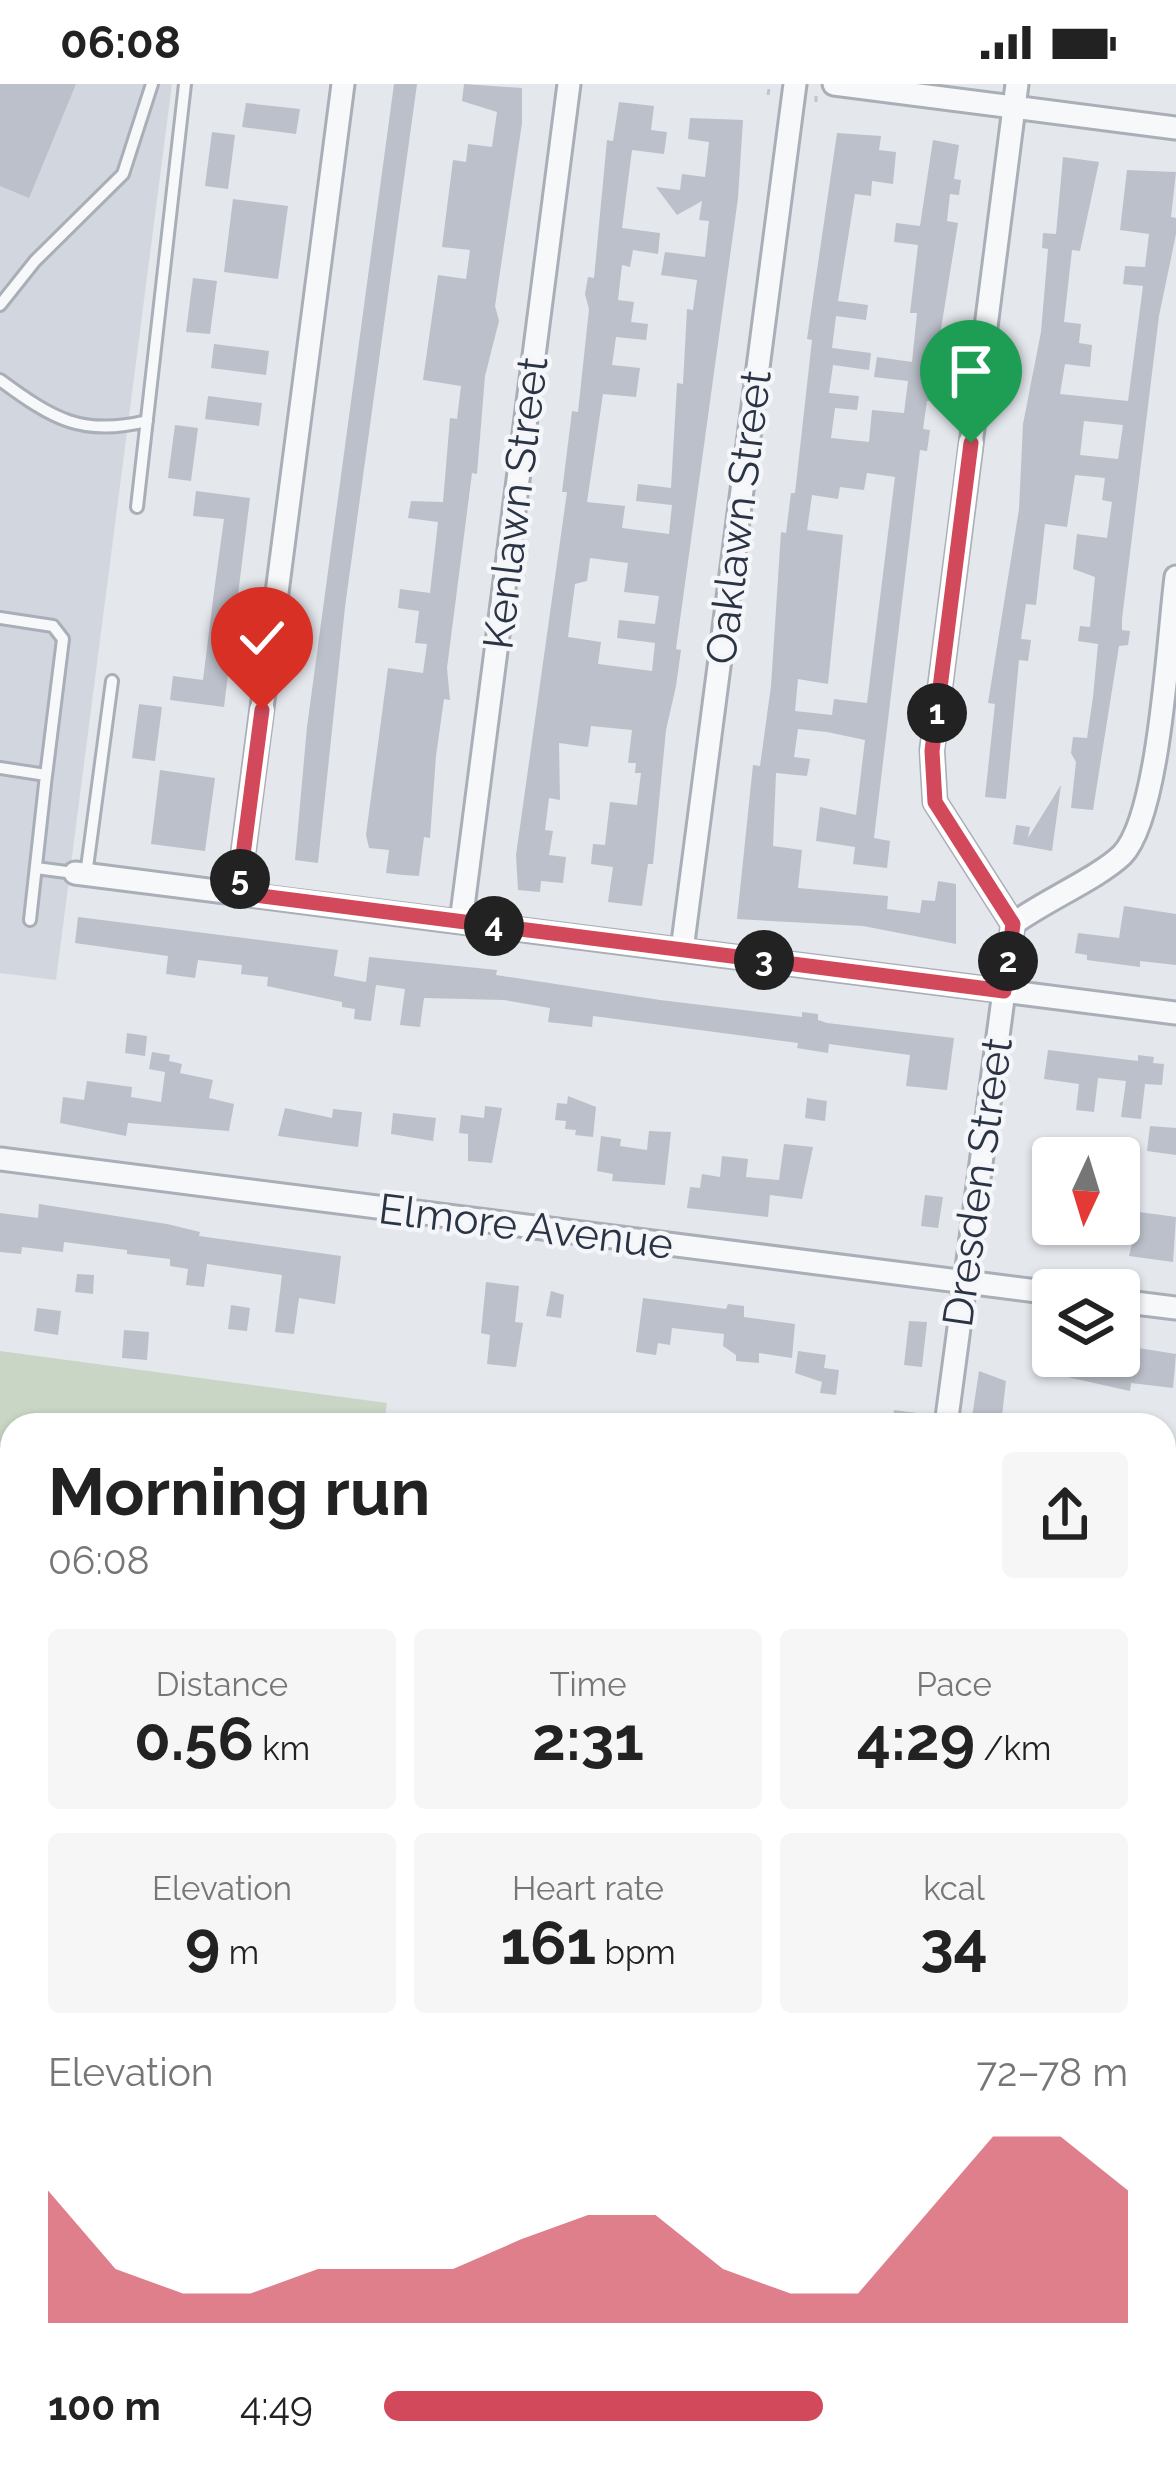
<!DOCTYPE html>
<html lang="en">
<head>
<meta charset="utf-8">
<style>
  :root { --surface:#fff; --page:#f6f6f6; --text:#222; --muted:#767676; --accent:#d1495b }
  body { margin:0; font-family:Raleway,sans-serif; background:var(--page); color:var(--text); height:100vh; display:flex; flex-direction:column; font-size:45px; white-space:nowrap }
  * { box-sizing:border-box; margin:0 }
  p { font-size:39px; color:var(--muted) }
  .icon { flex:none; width:66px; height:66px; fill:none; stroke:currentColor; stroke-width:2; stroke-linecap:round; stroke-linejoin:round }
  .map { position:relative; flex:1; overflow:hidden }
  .side { position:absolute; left:0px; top:1329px; width:1176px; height:1065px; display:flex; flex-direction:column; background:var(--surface); border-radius:36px 36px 0 0; box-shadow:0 3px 9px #0004 }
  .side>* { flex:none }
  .needle { width:78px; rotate:184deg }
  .fabs { position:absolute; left:1032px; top:1053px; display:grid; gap:24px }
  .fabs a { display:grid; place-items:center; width:108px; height:108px; border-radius:12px; background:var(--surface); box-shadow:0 3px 9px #0004; font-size:60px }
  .pin { position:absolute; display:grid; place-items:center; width:102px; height:102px; color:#fff; margin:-123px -51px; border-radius:50% 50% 50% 0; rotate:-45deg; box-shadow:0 0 12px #0007 }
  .pin .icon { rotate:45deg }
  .km { position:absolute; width:60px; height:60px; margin:-30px; border-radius:50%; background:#222; color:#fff; font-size:33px; line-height:60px; text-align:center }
  .round { display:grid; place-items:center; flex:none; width:126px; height:126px; border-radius:12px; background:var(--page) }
  .overview { display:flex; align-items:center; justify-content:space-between; height:204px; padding:0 48px }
  h1 { font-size:66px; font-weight:700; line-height:90px }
  .figures { display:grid; grid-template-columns:repeat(3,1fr); gap:18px; height:204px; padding:12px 48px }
  .figures div { display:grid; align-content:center; border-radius:12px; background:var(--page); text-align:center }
  .figures b { font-size:60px; font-weight:700 }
  .figures small { font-size:33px; font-weight:400 }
  .figures p { font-size:33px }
  .chart { height:336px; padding:24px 48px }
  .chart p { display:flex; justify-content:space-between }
  .chart svg { width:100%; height:216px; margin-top:12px; fill:var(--accent); opacity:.7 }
  ul { padding:0 48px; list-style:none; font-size:39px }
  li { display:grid; grid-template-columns:192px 144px 1fr; align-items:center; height:90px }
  li i { height:30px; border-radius:15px; background:var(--accent) }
  .status { display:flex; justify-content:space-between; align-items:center; height:84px; padding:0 60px; background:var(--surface); direction:ltr }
  .status svg { height:33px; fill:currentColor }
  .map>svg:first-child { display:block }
  .built { fill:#d2d6de }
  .green { fill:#c9d6c5 }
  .building { fill:#bbc0ca; fill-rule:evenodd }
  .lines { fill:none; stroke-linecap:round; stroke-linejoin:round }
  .lane-casing { stroke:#a9aeb7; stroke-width:16 }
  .street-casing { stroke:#a9aeb7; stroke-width:27 }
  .path { stroke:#c2c5cb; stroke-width:3; stroke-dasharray:9 9; stroke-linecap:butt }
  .lane { stroke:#f7f8fa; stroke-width:10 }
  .street { stroke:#f7f8fa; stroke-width:21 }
  .route-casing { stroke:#fff; stroke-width:24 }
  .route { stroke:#d1495b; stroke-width:15 }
  .labels { text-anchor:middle; stroke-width:9; stroke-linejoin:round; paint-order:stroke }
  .street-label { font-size:42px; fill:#2b3445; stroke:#f4f6f9 }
</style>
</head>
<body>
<div class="status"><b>06:08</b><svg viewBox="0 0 49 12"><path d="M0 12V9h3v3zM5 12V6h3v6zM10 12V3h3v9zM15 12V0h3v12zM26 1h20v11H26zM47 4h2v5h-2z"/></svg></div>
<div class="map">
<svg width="1176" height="2393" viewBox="0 0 1176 2393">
  <rect width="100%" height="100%" fill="#e4e7ec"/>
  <path class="built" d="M0 0H172L56 896 0 889Z
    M1164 2209 1176 2211V2393H835L837 2382H1164Z"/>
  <path class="green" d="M0 1267 387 1319 384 1341H12V1893L0 1891Z"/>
  <path class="building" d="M0 0H76L29 114 0 102Z
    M394 0H417L345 523 318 779 295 776 307 643Z
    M464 0 522 4V39L495 222 499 237 485 292 477 390 472 389 447 584 450 616 444 615 436 672 430 754 424 753 419 792 403 791 386 789 389 766 369 764 366 751 388 584 423 589 427 560 415 559 419 527 398 524 400 505 430 509 438 438 408 434 411 417 443 418 450 334 457 335 461 302 423 296 438 191 466 195 470 166 442 163 453 76 466 78 468 60 492 63 497 28 462 17Z
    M619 18 654 22 651 46 667 48 664 70 632 66 622 144 660 149 658 170 633 166 630 183 622 181 618 216 634 218 631 238 648 240 646 256 616 253 612 281 640 284 636 313 603 310 587 418 625 422 622 444 669 450 672 421 636 417 638 400 671 404 677 299 683 300 687 225 693 226 697 196 661 191 665 168 705 173 708 145 709 137 699 136 702 117 677 131 656 103 680 106 682 90 705 93 709 58 688 55 690 34 743 36 738 114 676 565 681 566 676 602 666 646 653 780H648L642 822 608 818 613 783 591 780 593 760 605 761 610 718 637 721 641 689H635L636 679H628L632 646 591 642 588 663 559 659 560 716 549 714 545 746 553 747 549 771 566 773 563 799 541 797 540 808 518 806 516 771 567 408H562L572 327 578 328 589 225 585 210 588 193 594 194 607 56 613 57ZM590 474 628 479 624 508 659 512 655 540 619 536 617 554 655 559 652 587 598 580 601 558 568 553 575 500 587 497Z
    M246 19 300 25 296 50 242 43Z
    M212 48 235 51 228 105 205 102Z
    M837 49 881 52 879 66 896 68 893 100 872 97 871 112 855 110 838 217 868 221 866 236 836 232 832 264 871 269 869 286 833 281 829 309 859 312 857 326 835 324 831 354 869 358 872 326 904 329 908 297 874 293 877 273 912 278 917 229H910L918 161 894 158 896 139 920 142 933 56 959 61 954 95 961 96 959 111 950 110 947 137 958 139 932 301 938 302 936 318 927 317 923 345 930 346 927 367 920 366 874 754 890 757 887 784 853 780 855 763 816 757 820 723 856 731 865 656 827 648 798 645 794 673 810 675 807 692 776 689 773 762 802 766 798 804 888 812 887 825 920 829 922 816 935 817 938 797 956 800V860L863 842 737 835 753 681 760 682 771 602 781 448 786 449 791 409H795L812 256 807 255ZM867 389 895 393 867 619 834 615 832 631 795 627 798 595 828 600 843 451 807 446 812 411 838 415 840 403 864 406Z
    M1063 73 1099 78 1080 167 1072 166 1064 238 1081 240 1079 259 1092 261 1090 283 1065 280 1060 310 1128 317 1143 202 1123 200 1125 182 1145 183 1149 150 1120 146 1127 86 1176 88 1171 133 1176 134V150L1159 232 1122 535V546L1130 547 1128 561 1119 562 1093 726 1071 724 1076 678 1071 669 1073 653 1087 654 1093 613 1098 560 1078 557 1080 542 1090 543 1095 493 1073 485 1077 450 1107 454 1112 418 1102 416 1105 394 1075 391 1067 443 1045 440 1036 521 1026 520 1021 555 1031 556 1028 577 1019 576 1006 715 985 713 995 620 988 619 1019 425 1023 340 1041 248 1048 165 1042 164 1043 149 1056 150ZM1084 337 1123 341 1118 375 1080 371Z
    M233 115 288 122 278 195 224 188Z
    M193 194 217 197 210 250 186 248Z
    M214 260 269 267 266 291 211 284Z
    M208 312 262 319 259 342 205 335Z
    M175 341 198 344 191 397 168 394Z
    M196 407 250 414 224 623 170 616 173 592 203 596 214 508 224 435 193 432Z
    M139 620 162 623 155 677 132 674Z
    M160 686 215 694 205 767 151 760Z
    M1061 701 1052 767 1013 760 1016 741 1030 743 1028 754Z
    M1124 822 1176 830V881L1140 877V883L1087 876V871L1075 869 1078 849 1119 854Z
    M78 833 338 866 334 892 366 898 369 873 497 886 496 891 660 916 802 933V928L818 930V936L827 939 954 954 947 1006 906 1002 910 971 829 960 828 969 797 964 798 959 593 932 592 943 548 938 550 924 504 916 424 914 420 943 400 941 405 905 376 901 371 937 354 935 355 925 342 923V918L267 902 268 893 241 890 242 881 198 876 195 894 166 890 168 872 75 859Z
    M127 949 147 952 145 972 125 969Z
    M1048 966 1138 977V971L1154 973 1153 979 1164 980 1162 1001 1145 1000 1141 1035 1121 1033 1126 997 1098 994 1094 1028 1076 1026 1079 1000 1044 995Z
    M152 968 170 971 169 977 182 980 180 989 213 996 209 1014 234 1020 229 1047 128 1039 126 1052 60 1039 63 1013 84 1016 87 997 132 1003 131 1013 161 1018 165 988 149 985Z
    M568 1012 596 1023 593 1053 575 1051 576 1046 565 1045 566 1037 555 1036 557 1019 567 1020Z
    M807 1014 827 1017 825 1037 805 1034Z
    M485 1022 502 1024 492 1079 468 1077V1050L459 1049 461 1031 484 1034Z
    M285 1024 332 1034 333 1025 362 1028 358 1063 278 1052Z
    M393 1029 436 1034 433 1057 391 1050Z
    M1150 1042 1176 1044V1071L1147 1067Z
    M649 1047 671 1048 665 1101 612 1097 613 1090 597 1087 601 1052 621 1055 620 1062 647 1066Z
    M784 1060 813 1063 802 1115 770 1111 768 1133 687 1124 690 1103 700 1104 702 1090 720 1093 722 1072 748 1075 746 1093 779 1096Z
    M925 1111 943 1113 938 1144 921 1142Z
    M39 1120 167 1140 200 1148 199 1152 341 1172 335 1220 299 1214 294 1250 275 1248 282 1191 207 1180 204 1203 186 1201 188 1185 170 1182V1175L127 1170V1166L64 1158 63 1168 22 1163 21 1170 0 1168V1129L38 1134Z
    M1139 1128 1176 1133 1173 1178 1129 1172Z
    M1077 1140H1098L1096 1156 1076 1154Z
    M77 1190 94 1191 93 1210 75 1208Z
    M486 1198 519 1202 515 1238 523 1239 516 1283 487 1280 490 1251 481 1249Z
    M551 1207 564 1211 561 1234 546 1232Z
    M643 1214 726 1225 728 1220 744 1222V1233L795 1240 792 1274 759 1269V1279L736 1277V1271L723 1262 724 1250 672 1244 670 1261 658 1259 656 1271 636 1268Z
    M231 1221 250 1224 247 1247 228 1245Z
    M37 1224 61 1227 58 1251 34 1247Z
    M909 1237 927 1238 922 1283 904 1281Z
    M124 1246 149 1248 147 1276 122 1274Z
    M1119 1261 1176 1270 1173 1304 1131 1299 1130 1307 1058 1291 1059 1272 1114 1274Z
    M798 1267 826 1271 824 1284 839 1286 836 1311 820 1309 822 1298 795 1289Z
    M979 1287 1006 1297 1001 1341 971 1340Z
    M894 1326 932 1331 931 1341H892Z"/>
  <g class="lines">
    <defs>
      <path id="lane" d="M0 221 35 177 123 90 152 0
        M0 296C53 335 82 353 147 337
        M137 423 185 0
        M0 534 53 542 63 555 46 692
        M0 684 46 691 30 836
        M36 784 74 789
        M86 791 112 597
        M620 2382 618 2392 624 2393"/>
      <path id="street" d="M834 0 1176 44
        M75 789 1176 929
        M238 809 343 0
        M461 838 569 0
        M1013 840 935 718 932 666 1017 0
        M682 866 795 0
        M0 1075 1053 1209
        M1119 1217 1176 1224
        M946 1341 1013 840C1044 817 1098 794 1122 771 1160 732 1168 554 1176 493
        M1164 1513 1176 1515
        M1164 1814 1176 1816
        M0 2048 12 2050
        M1164 2197 1176 2199
        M682 2393 684 2382"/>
    </defs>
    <use href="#lane" class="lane-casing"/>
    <use href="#street" class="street-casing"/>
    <path class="path" d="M768 11 769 5
      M816 18V12
      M1164 2229 1176 2230"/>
    <use href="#lane" class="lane"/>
    <use href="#street" class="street"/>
  </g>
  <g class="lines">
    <defs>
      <path id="route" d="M262 626 238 809 1004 907 1013 840 935 718 932 667 971 359"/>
    </defs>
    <use href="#route" class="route-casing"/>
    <use href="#route" class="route"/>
  </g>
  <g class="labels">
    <g class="street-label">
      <text transform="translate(515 419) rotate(-83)" y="15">Kenlawn Street</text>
      <text transform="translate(738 433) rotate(-83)" y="15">Oaklawn Street</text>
      <text transform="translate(977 1098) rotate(-82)" y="15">Dresden Street</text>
      <text transform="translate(526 1142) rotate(7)" y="15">Elmore Avenue</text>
    </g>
  </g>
</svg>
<div class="fabs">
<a><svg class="needle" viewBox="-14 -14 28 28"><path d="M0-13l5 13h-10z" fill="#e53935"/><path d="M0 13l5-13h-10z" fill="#767676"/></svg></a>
<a><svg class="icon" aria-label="layers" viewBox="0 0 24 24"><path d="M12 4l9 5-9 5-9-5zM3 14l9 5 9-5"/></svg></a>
</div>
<div class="pin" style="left:971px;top:359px;background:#1e9e55"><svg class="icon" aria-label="arrive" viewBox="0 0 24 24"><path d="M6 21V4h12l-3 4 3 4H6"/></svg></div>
<div class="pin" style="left:262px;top:626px;background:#d93025"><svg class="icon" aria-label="check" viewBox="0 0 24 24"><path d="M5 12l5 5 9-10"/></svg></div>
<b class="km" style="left:937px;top:629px">1</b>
<b class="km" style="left:1008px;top:877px">2</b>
<b class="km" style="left:764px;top:876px">3</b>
<b class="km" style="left:494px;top:842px">4</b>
<b class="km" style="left:240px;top:795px">5</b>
<section class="side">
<div class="overview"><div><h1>Morning run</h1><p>06:08</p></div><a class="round"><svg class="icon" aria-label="share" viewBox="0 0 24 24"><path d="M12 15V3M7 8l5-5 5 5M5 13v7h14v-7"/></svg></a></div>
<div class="figures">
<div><p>Distance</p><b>0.56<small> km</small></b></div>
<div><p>Time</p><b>2:31</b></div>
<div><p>Pace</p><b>4:29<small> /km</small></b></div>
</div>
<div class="figures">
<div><p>Elevation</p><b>9<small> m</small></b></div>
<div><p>Heart rate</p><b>161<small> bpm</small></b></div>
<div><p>kcal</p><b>34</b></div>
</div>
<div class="chart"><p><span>Elevation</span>72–78 m</p>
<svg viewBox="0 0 160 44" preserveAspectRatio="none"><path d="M0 44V17L10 33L20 38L30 38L40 33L50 33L60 33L70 27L80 22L90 22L100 33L110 38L120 38L130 22L140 6L150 6L160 17V44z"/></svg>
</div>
<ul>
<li><b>100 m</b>4:49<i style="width:59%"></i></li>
</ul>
</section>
</div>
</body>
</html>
